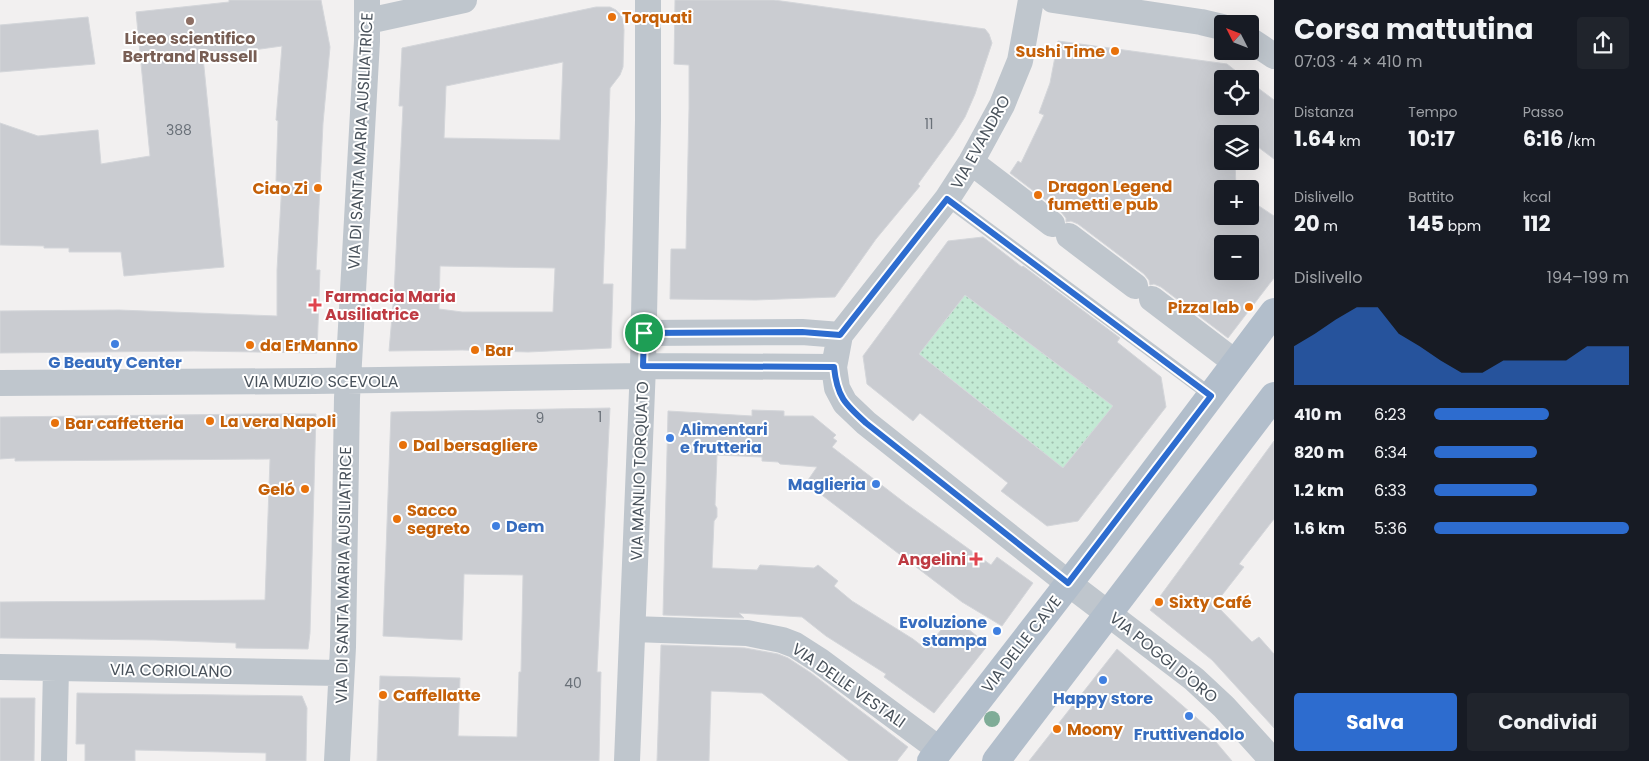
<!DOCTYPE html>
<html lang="it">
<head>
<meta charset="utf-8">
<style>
  :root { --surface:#171b24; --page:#20242c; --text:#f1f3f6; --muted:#9ea1a6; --accent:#2d6ccf }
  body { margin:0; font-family:Poppins,sans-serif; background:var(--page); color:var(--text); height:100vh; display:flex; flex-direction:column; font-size:19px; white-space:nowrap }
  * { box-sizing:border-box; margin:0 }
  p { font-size:16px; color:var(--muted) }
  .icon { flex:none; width:28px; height:28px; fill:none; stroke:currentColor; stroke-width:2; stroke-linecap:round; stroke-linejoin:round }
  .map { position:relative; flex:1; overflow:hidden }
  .side { display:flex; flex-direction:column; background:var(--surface); width:375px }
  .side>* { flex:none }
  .needle { width:32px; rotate:312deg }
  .fabs { position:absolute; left:1214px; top:15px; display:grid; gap:10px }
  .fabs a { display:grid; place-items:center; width:45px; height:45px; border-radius:5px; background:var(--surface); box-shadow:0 5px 20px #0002; font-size:25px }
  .pin { position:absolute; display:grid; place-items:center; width:42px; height:42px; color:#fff; margin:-21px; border:2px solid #fff; border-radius:50%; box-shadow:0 1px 5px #0007 }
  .round { display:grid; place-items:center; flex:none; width:52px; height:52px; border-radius:5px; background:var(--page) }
  .headline { display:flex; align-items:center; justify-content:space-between; height:85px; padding:0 20px }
  h1 { font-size:28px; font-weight:700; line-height:38px }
  .metrics { display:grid; grid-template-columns:repeat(3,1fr); gap:8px; height:85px; padding:5px 20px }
  .metrics div { display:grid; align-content:center }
  .metrics b { font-size:21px; font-weight:700 }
  .metrics small { font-size:14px; font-weight:400 }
  .metrics p { font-size:14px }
  .chart { height:140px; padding:10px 20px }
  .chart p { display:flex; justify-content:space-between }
  .chart svg { width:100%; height:90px; margin-top:5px; fill:var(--accent); opacity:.7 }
  .action { display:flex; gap:10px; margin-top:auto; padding:10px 20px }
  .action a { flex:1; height:58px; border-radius:5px; background:var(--accent); color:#fff; font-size:20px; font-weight:700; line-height:58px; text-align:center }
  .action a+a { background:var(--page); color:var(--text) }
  ul { padding:0 20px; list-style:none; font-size:16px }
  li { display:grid; grid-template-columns:80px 60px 1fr; align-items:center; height:38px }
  li i { height:12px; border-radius:6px; background:var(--accent) }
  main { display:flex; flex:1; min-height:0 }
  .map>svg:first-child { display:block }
  .garden { fill:url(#garden-dots) }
  .building { fill:#caccd1; stroke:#d4d6da; fill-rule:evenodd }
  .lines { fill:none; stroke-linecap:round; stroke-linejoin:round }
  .lane { stroke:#bfc6cd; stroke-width:14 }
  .street { stroke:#bfc6cd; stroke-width:26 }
  .primary { stroke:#b2becb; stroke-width:28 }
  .tree { fill:#7fac97 }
  .route-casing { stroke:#fff; stroke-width:10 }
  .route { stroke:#2d6ccf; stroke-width:6 }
  .food-dot { fill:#e8710a; stroke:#fff; stroke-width:2 }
  .education-dot { fill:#8d6e63; stroke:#fff; stroke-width:2 }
  .health-dot { fill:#e0444e; stroke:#fff; stroke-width:2 }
  .shop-dot { fill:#3f7fe0; stroke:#fff; stroke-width:2 }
  .labels { text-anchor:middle; stroke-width:4; stroke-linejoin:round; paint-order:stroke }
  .number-label { font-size:14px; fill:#697078 }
  .food-label { font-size:16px; font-weight:bold; fill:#c56008; stroke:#fff; text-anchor:start }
  .education-label { font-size:16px; font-weight:bold; fill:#785e54; stroke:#fff }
  .street-label { font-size:16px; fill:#49525b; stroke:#fff }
  .health-label { font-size:16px; font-weight:bold; fill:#be3a42; stroke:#fff; text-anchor:start }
  .shop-label { font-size:16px; font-weight:bold; fill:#366cbe; stroke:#fff }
</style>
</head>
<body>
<main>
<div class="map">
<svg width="1274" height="761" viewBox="0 0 1274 761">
  <defs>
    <pattern id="garden-dots" width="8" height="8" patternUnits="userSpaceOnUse" patternTransform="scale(1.25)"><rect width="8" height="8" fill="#c3ead4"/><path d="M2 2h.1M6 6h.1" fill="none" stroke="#a0c0af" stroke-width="1.8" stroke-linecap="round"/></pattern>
  </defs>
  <rect width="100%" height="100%" fill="#f2f0f0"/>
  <path class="garden" d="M964 285 990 314 1088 387 1120 405 1064 477 1039 449 947 376 911 370 924 339 928 342 954 309Z"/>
  <path class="building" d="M229 0H321L330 47 323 123 316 270H320L317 353 194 351 0 353V311L119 310 277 316V270L282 182 276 181 278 121 276 120 282 46 203 57 224 267 124 276 121 252H69V248H44V246L0 245V123L38 136 98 130 101 164 150 156 136 12 229 2Z
    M675 0H774L985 29 989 34 992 43 975 94 965 117 953 136 918 184 920 186 876 239 835 297 756 300 670 299 671 249H686L689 109V65L674 64Z
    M596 7H610L616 10 621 15 623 21 624 30 623 67 620 75 610 88 603 284H613L611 348 528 352 462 350 389 351 394 294 403 106H399L402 48ZM563 62 560 140 444 138 446 86ZM440 266 555 268 553 312H462L439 309Z
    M88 17 95 64 0 72V25Z
    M1058 41 1227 64 1246 79H1222V106H1250V82L1274 100V159L1250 141V134H1241L1233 128V134H1222V161H1235L1236 189H1222V216H1250V200L1274 216V278L1228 338 1161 287 1154 284 1150 285 1149 280 1144 274 1078 224 1071 221 1066 222V218L1061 212 1010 173 1018 161 1021 163 1044 115 1039 113 1050 83ZM1222 244H1250V271H1222Z
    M983 237 1022 267 1023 266 1120 338 1117 342 1161 377 1166 407 1078 521 1047 526 1001 491 1008 483 920 413 913 421 867 384 863 356 948 241ZM965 295 1113 406 1063 468 919 354Z
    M610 408 597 672H601L599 761H377L380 676 460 678 458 736 517 737 519 672H521L523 575 464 574 462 640 383 636 391 412Z
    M752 410 784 411V416H813L836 435 833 438 837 441 832 447 905 503 991 565 997 557 1033 583 1002 626 962 602 806 483 817 467 780 464 778 462 762 461V457L717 455 715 505 717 508V517L714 521 712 568 757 570 760 565 814 568 818 565 838 581 834 586 852 601 913 639 926 649 952 616 988 645 934 713 884 677 886 674 826 636 802 617 739 613 744 618 663 615 668 411 752 416Z
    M255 414H316L310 633 308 649 236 648V643L156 640 0 638V602L265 600 270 459 15 461V458L0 459V417Z
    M1274 441V519L1239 564 1244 567 1215 604 1252 642 1259 637 1274 654V728L1212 660 1150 610Z
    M661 645 745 648 778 654 788 658 811 673 908 747 897 761H849L762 693 711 691 709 761H657Z
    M1117 649 1220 738 1216 742 1232 761H1029Z
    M77 693 302 696 307 708 306 761H266V753L135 750V761H85V744H76Z
    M0 698H35L34 761H0Z"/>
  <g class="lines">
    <path class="lane" d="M947 199 1211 395"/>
    <path class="street" d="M1031 0 1020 61 1002 105 971 162 947 199 840 335 834 367 837 388 845 403 866 423 1068 583 1194 679 1224 707 1273 761
      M1053 0 1201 22 1222 27
      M368 21 464 0
      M1250 40 1274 56
      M971 162 1052 224
      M1069 236 1135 286
      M1152 299 1236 363
      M643 333 802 332 840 335
      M643 366 834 367
      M0 383 314 381 642 376
      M633 629 747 633 782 640 795 645 820 661 940 750
      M0 667 341 673
      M54 761 56 668
      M337 761 343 647 347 398 367 41V0
      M627 761 643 366 648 120V0"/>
    <path class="primary" d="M931 761 1100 543 1274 312
      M996 761 1274 396"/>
  </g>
  <circle class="tree" cx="992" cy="719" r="8"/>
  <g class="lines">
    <defs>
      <path id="route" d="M947 199 1211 396 1068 583 866 423C845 404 837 397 834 367L643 366 644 333 802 332 840 335Z"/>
    </defs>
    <use href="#route" class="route-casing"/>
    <use href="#route" class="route"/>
  </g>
  <g class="food-dot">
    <circle cx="612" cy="17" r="5"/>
    <circle cx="1115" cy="51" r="5"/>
    <circle cx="318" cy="188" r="5"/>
    <circle cx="1038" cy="195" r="5"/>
    <circle cx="1249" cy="307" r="5"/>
    <circle cx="250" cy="345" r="5"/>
    <circle cx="475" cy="350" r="5"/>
    <circle cx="210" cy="421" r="5"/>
    <circle cx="55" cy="423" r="5"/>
    <circle cx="403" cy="445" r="5"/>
    <circle cx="305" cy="489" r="5"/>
    <circle cx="397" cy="519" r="5"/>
    <circle cx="1159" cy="602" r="5"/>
    <circle cx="383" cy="695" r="5"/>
    <circle cx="1057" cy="729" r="5"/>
  </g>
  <circle class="education-dot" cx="190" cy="21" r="5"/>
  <g class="health-dot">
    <path d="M312.5 297.5h5v5h5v5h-5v5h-5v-5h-5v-5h5z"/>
    <path d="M973.5 551.5h5v5h5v5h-5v5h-5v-5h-5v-5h5z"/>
  </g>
  <g class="shop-dot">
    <circle cx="115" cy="344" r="5"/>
    <circle cx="670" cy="438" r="5"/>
    <circle cx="876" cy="484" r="5"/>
    <circle cx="496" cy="526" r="5"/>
    <circle cx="997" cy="631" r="5"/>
    <circle cx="1103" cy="680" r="5"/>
    <circle cx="1189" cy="716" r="5"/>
  </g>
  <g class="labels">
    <g class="number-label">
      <text x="929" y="129">11</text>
      <text x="179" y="135">388</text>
      <text x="600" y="422">1</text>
      <text x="540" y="423">9</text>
      <text x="573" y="688">40</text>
    </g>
    <g class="food-label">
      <text x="622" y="23">Torquati</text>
      <text x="1105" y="57" text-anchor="end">Sushi Time</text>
      <text x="1048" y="192">Dragon Legend<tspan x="1048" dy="18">fumetti e pub</tspan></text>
      <text x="308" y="194" text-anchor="end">Ciao Zi</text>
      <text x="1239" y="313" text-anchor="end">Pizza lab</text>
      <text x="260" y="351">da ErManno</text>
      <text x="485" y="356">Bar</text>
      <text x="220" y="427">La vera Napoli</text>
      <text x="65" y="429">Bar caffetteria</text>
      <text x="413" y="451">Dal bersagliere</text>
      <text x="295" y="495" text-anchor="end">Geló</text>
      <text x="407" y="516">Sacco<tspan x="407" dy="18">segreto</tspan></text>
      <text x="1169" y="608">Sixty Café</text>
      <text x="393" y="701">Caffellatte</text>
      <text x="1067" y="735">Moony</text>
    </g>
    <g class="education-label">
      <text x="190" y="44">Liceo scientifico<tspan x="190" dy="18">Bertrand Russell</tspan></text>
    </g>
    <g class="street-label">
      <text transform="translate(360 141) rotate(-87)" y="6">VIA DI SANTA MARIA AUSILIATRICE</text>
      <text transform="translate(980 142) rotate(-61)" y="6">VIA EVANDRO</text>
      <text x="321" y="387">VIA MUZIO SCEVOLA</text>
      <text transform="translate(639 471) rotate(-88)" y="6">VIA MANLIO TORQUATO</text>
      <text transform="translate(343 575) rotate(-89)" y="6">VIA DI SANTA MARIA AUSILIATRICE</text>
      <text transform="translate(1021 644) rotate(-52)" y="6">VIA DELLE CAVE</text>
      <text transform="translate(1164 657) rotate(39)" y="6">VIA POGGI D'ORO</text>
      <text transform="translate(171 670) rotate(1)" y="6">VIA CORIOLANO</text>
      <text transform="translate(849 685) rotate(35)" y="6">VIA DELLE VESTALI</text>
    </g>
    <g class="health-label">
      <text x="325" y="302">Farmacia Maria<tspan x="325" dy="18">Ausiliatrice</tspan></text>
      <text x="966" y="565" text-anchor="end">Angelini</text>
    </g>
    <g class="shop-label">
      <text x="115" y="368">G Beauty Center</text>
      <text x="680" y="435" text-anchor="start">Alimentari<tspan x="680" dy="18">e frutteria</tspan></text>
      <text x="866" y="490" text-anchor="end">Maglieria</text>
      <text x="506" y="532" text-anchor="start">Dem</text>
      <text x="987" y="628" text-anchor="end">Evoluzione<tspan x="987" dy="18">stampa</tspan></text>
      <text x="1103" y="704">Happy store</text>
      <text x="1189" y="740">Fruttivendolo</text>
    </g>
  </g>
</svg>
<div class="fabs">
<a><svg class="needle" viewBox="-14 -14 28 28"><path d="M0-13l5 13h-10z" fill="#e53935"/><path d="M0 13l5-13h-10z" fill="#9ea1a6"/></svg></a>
<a><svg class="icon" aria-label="locate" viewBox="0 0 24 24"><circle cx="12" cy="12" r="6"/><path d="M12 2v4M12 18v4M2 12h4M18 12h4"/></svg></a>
<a><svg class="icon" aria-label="layers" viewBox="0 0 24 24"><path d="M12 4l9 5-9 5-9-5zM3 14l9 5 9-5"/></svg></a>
<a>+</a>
<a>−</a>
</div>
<div class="pin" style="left:644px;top:333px;background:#1e9e55"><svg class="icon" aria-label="arrive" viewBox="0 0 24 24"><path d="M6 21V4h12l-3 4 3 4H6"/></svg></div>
</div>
<section class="side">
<div class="headline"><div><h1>Corsa mattutina</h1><p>07:03 · 4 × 410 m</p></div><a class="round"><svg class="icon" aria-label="share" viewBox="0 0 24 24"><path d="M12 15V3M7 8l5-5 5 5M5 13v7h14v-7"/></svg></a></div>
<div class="metrics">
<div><p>Distanza</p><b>1.64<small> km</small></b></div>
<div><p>Tempo</p><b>10:17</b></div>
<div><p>Passo</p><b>6:16<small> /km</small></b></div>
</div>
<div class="metrics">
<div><p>Dislivello</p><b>20<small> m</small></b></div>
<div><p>Battito</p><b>145<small> bpm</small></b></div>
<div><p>kcal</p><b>112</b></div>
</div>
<div class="chart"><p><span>Dislivello</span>194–199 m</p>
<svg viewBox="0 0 160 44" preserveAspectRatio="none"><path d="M0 44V25L10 19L20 12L30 6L40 6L50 19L60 25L70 32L80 38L90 38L100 32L110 32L120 32L130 32L140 25L150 25L160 25V44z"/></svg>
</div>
<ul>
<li><b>410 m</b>6:23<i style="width:59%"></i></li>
<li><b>820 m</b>6:34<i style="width:53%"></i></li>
<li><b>1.2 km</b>6:33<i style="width:53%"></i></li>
<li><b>1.6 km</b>5:36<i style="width:100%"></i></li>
</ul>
<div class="action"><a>Salva</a><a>Condividi</a></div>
</section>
</main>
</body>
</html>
